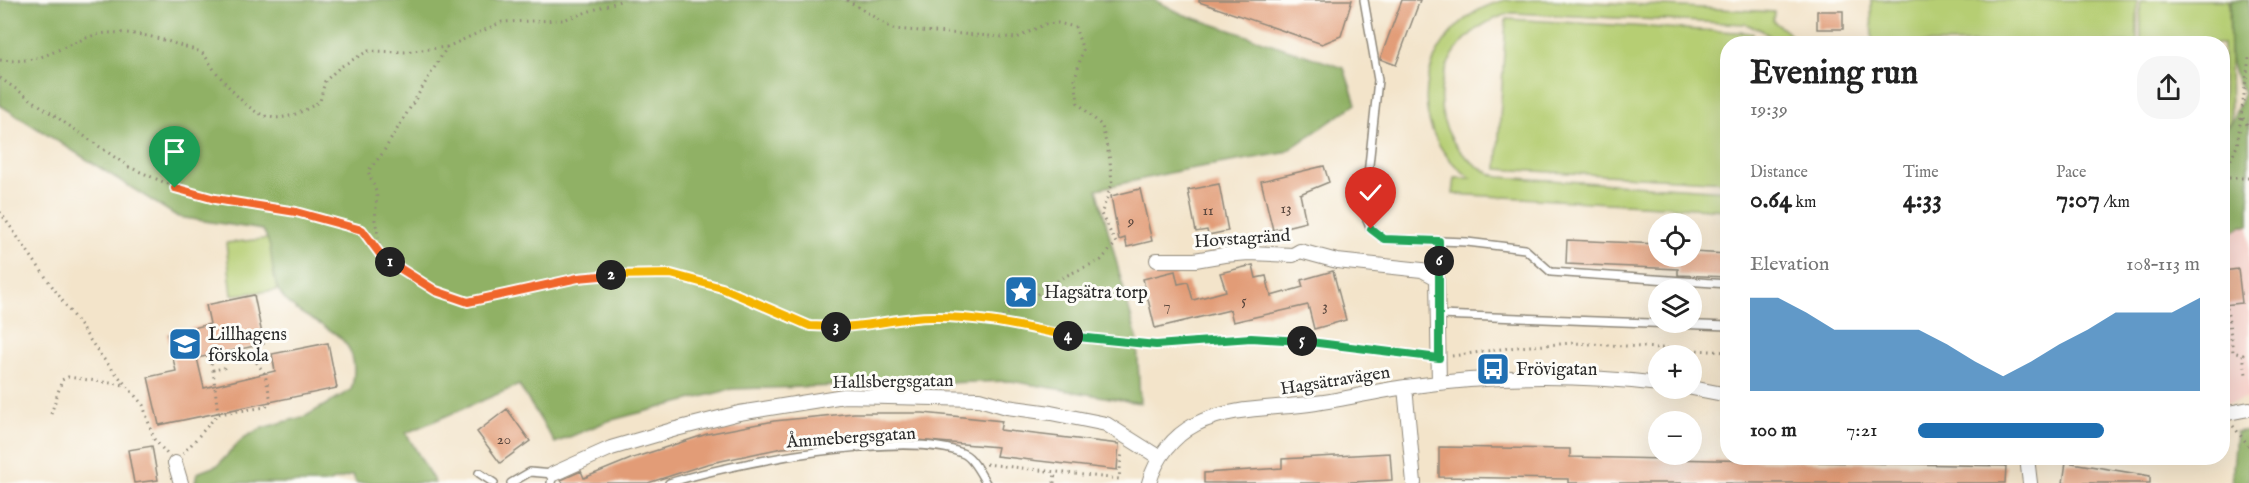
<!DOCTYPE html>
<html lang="en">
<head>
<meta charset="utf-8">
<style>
  :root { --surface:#fff; --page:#f6f6f6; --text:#222; --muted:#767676; --accent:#1f6fb2 }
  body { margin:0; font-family:"IM FELL English",serif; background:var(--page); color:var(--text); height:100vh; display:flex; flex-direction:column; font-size:22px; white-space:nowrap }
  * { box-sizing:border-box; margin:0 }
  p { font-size:20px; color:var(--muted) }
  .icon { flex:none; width:33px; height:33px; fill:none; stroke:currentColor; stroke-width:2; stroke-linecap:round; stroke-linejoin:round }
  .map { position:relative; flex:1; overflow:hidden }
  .side { position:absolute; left:1720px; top:36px; width:510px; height:429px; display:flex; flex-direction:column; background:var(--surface); border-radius:24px; box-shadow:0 6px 24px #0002 }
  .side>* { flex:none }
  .buttons { position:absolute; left:1648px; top:213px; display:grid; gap:12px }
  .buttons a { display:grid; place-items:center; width:54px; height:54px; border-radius:50%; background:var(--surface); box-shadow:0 6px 24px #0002; font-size:30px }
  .pin { position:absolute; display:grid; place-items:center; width:51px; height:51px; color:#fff; margin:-62px -26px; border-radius:50% 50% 50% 0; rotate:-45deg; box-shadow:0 0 6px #0007 }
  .pin .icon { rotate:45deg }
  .km { position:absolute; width:30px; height:30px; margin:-15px; border-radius:50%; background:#222; color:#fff; font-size:16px; line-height:30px; text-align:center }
  .round { display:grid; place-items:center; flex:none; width:63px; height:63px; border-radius:24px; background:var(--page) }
  .summary { display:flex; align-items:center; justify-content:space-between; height:102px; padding:0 30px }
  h1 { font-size:33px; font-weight:800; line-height:45px }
  .metrics { display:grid; grid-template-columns:repeat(3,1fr); gap:9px; height:102px; padding:6px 30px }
  .metrics div { display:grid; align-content:center }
  .metrics b { font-size:26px; font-weight:800 }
  .metrics small { font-size:16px; font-weight:400 }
  .metrics p { font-size:16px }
  .chart { height:168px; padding:12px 30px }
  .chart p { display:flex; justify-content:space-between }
  .chart svg { width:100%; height:108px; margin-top:6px; fill:var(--accent); opacity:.7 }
  ul { padding:0 30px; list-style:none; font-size:20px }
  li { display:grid; grid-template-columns:96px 72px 1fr; align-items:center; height:45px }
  li i { height:15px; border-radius:8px; background:var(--accent) }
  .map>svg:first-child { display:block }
  .built { fill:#f7d0c9 }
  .green { fill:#b6ce73; stroke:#707c4f; stroke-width:1.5 }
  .forest { fill:#90b165; stroke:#5e6e48; stroke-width:1.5 }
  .building { fill:#e29c77 }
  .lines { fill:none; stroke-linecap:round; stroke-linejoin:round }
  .lane-casing { stroke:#8f887a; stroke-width:10 }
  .street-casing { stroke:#8f887a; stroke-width:16 }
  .path { stroke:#8f887a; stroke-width:3; stroke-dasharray:1.5 4.5; stroke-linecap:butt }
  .lane { stroke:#fff; stroke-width:7 }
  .street { stroke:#fff; stroke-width:14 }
  .split-1-casing { stroke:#fff; stroke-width:12 }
  .split-2-casing { stroke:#fff; stroke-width:12 }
  .split-3-casing { stroke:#fff; stroke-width:12 }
  .split-4-casing { stroke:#fff; stroke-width:12 }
  .split-5-casing { stroke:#fff; stroke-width:12 }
  .split-6-casing { stroke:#fff; stroke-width:12 }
  .split-7-casing { stroke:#fff; stroke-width:12 }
  .split-1 { stroke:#f0652b; stroke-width:8 }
  .split-2 { stroke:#f0652b; stroke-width:8 }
  .split-3 { stroke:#f5b400; stroke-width:8 }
  .split-4 { stroke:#f5b400; stroke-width:8 }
  .split-5 { stroke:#22a559; stroke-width:8 }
  .split-6 { stroke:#22a559; stroke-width:8 }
  .split-7 { stroke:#22a559; stroke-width:8 }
  .labels { text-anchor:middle; stroke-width:6; stroke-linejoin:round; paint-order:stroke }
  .number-label { font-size:15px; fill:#59473e }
  .street-label { font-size:18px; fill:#2b2b2b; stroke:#fdfcf7 }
  .poi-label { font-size:18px; fill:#2b2b2b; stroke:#fdfcf7; text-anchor:start }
</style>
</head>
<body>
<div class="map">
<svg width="2249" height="483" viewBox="0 0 2249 483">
  <rect width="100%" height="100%" fill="#fdfcf7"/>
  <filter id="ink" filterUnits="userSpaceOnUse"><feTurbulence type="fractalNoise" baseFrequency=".0167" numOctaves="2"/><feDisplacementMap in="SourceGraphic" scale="12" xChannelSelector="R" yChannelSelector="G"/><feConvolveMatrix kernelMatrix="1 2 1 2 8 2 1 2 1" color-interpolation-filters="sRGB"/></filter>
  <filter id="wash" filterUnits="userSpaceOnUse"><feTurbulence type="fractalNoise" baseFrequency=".008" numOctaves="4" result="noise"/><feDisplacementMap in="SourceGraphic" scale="24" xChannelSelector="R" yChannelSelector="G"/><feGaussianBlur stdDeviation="1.35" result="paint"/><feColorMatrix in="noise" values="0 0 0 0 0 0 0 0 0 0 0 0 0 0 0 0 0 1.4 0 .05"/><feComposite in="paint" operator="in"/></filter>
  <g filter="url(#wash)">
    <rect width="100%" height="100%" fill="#f3e4ca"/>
    <path class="built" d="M2242 226H2249V398L2223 404V236Z"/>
    <path class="green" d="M1505 0H1555L1774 12 1773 21 1801 43H1781L1759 29 1745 24 1512 13C1426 35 1413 144 1499 177L1728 191V210L1453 194 1455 178H1471C1396 128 1421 21 1505 0Z
      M1871 0H2137V43H1872Z
      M2140 0H2229L2231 124 2223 125V44L2141 43Z
      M1506 19 1753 33 1752 43 1728 44V182L1497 169Z
      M273 238 279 290 232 295 226 243Z"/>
    <path class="forest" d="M0 0H1155L1182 14 1344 68 1356 104 1284 153 1183 170 1097 189 1137 339 1140 403 1011 381 732 389 608 421 555 443 519 385 406 433 435 483H356L353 475 325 483H195L197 473 218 465 243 438 262 428 306 416 351 390C369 323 302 331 279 291 268 270 276 251 263 230L178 217 0 105Z
      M2231 0H2249V226H2242L2223 236V130L2231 124 2244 92C2225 67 2230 30 2231 0Z
      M2249 430V483H2232L2236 432Z"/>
    <g id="blocks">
      <path class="building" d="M1199 0H1352L1341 36 1322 44 1199 2Z
        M1402 0H1420L1396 65 1380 59Z
        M1817 11H1843V29H1817Z
        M1324 166 1329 182 1300 194 1306 222 1273 230 1261 181Z
        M1219 184 1228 231 1208 235 1207 230 1196 232 1188 190Z
        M1140 189 1152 241 1127 247 1125 238 1119 240 1111 196Z
        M1567 240 1659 244V256H1692V252L1728 254V277L1678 275V269L1566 264Z
        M1253 265 1256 278 1266 276 1271 296 1303 287 1301 280 1333 271 1346 320 1314 329 1308 305 1233 322 1230 310 1155 328 1143 279 1175 271 1178 284 1188 282 1193 300 1226 291 1220 273Z
        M2238 269 2242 303 2223 305V271Z
        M254 295 264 344 197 358 204 388 275 371 272 354 328 343 337 388 159 425 148 377 176 371 167 334 210 324 206 305Z
        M507 409 530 441 500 463 477 432Z
        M854 413H923L1002 421 1000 430 1119 444 1117 470 996 456 998 447 903 439 782 448 707 464 648 483H563L561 480 581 471 584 478 633 458 707 434 774 421Z
        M152 446 158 480 134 483 128 450Z
        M1439 447 1570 449V457L2006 466 2005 483H1568V479L1439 477Z
        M1390 453 1392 480 1333 483H1204V473L1282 468V459Z
        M2066 462 2150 476V483H2063Z"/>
    </g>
  </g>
  <g filter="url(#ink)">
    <use href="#blocks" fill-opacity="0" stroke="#8f887a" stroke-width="1.5"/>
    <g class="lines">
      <defs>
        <path id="lane" d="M1364 0 1378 80 1365 203 1366 217 1371 229 1384 239 1467 242 1525 249 1551 272 1728 284
          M1437 278 1439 241
          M1439 315 1728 326
          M479 473 494 483
          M511 483 530 472 553 474 551 483
          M669 483C727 464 910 428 964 454 973 458 981 475 986 483"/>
        <path id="street" d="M1157 260H1195L1224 255 1249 253 1293 255 1300 251 1337 261 1422 270 1437 278 1439 383
          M1405 387 1414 483
          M1692 388 1728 395
          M2223 414 2249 409
          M2027 458 2030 483
          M175 463 181 483
          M553 474 611 448 676 429 739 413 844 396 979 399 1007 407 1051 413 1106 424 1160 458
          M1149 483C1156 458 1173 436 1196 424 1231 406 1278 409 1316 403 1346 399 1376 391 1406 387 1489 375 1575 374 1659 384"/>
      </defs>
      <use href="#lane" class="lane-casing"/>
      <use href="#street" class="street-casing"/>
      <path class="path" d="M847 0 893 29 1017 38 1045 24 1058 23 1075 27 1083 50 1075 78 1078 103 1102 126 1110 160 1112 184 1101 214 1116 243 1101 260 1063 277 997 321
        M0 60C40 64 52 51 86 38 113 27 150 35 176 44 184 47 195 49 202 53 207 57 211 66 216 72 251 113 269 135 320 101L325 81 340 67 368 51 404 52 447 47
        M0 78 129 167 175 187 215 199 296 212 362 230 383 258 436 291 468 302 578 278 621 274H671L722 288 810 326 861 327 931 317 997 321 1074 337 1156 345 1251 338 1308 341 1424 356
        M2243 118 2249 128
        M2223 176 2237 146 2249 58
        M2223 178H2249
        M0 212 102 357 143 405 154 439 167 454
        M382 256 375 220 377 194 368 171 382 154 447 47 502 22 563 20 623 0
        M2227 308 2233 352 2243 355 2246 374
        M1452 356 1516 347 1574 343 1728 352
        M213 370 218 414
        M51 414 62 380 68 377 124 385
        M2233 426 2249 446
        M183 454 218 414 266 407 271 401 265 374 251 355 228 360 224 368 213 370 208 353
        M1785 461V458
        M986 464 1119 479 1122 451
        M1054 483 1055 472"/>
      <use href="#lane" class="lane"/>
      <use href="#street" class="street"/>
    </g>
  </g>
  <g class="lines" filter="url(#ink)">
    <defs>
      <path id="split-1" d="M175 188 215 199 296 212 362 230 383 258 390 262"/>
      <path id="split-2" d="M390 262 436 291 468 302 578 278 611 275"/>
      <path id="split-3" d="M611 275 671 274 722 288 810 326 836 327"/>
      <path id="split-4" d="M836 327C869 327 900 317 932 317 979 316 1023 327 1068 336"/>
      <path id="split-5" d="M1068 336 1156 345 1251 338 1302 341"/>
      <path id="split-6" d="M1302 341 1439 358V261"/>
      <path id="split-7" d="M1371 229 1384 239 1439 241V261"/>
    </defs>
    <use href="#split-1" class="split-1-casing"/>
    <use href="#split-2" class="split-2-casing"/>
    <use href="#split-3" class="split-3-casing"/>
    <use href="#split-4" class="split-4-casing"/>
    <use href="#split-5" class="split-5-casing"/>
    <use href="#split-6" class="split-6-casing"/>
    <use href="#split-7" class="split-7-casing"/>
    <use href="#split-1" class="split-1"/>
    <use href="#split-2" class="split-2"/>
    <use href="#split-3" class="split-3"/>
    <use href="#split-4" class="split-4"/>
    <use href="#split-5" class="split-5"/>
    <use href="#split-6" class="split-6"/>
    <use href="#split-7" class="split-7"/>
  </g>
  <defs>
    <symbol id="sight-square" viewBox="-11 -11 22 22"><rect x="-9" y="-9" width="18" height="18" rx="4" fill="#1f6fb2" stroke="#fdfcf7"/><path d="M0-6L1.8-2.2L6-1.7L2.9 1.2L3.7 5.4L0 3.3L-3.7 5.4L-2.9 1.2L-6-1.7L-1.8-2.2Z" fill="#fff"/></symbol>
    <symbol id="school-square" viewBox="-11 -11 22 22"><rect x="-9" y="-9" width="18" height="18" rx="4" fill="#1f6fb2" stroke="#fdfcf7"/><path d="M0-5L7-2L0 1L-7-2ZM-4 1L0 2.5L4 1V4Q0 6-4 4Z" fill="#fff"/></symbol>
    <symbol id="bus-square" viewBox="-11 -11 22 22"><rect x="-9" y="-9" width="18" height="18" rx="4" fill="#1f6fb2" stroke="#fdfcf7"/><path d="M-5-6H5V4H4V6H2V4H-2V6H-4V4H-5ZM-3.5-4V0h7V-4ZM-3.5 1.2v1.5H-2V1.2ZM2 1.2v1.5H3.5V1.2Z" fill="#fff"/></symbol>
  </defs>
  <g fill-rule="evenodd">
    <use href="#sight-square" x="1002" y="273" width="38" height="38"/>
    <use href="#school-square" x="166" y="325" width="38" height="38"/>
    <use href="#bus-square" x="1474" y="350" width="38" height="38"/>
  </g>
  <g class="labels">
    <g class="number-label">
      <text x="1286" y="213">13</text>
      <text x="1208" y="215">11</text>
      <text x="1131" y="226">9</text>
      <text x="1244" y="305">5</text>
      <text x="1167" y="310">7</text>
      <text x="1325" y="311">3</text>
      <text x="504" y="444">20</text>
    </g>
    <g class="street-label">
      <text transform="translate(1242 238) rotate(-4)" y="6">Hovstagränd</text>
      <text transform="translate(1335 380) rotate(-9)" y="6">Hagsätravägen</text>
      <text transform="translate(893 381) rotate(-1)" y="6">Hallsbergsgatan</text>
      <text transform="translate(851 437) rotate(-4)" y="6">Åmmebergsgatan</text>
    </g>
    <g class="poi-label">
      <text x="1044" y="298">Hagsätra torp</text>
      <text x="208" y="340">Lillhagens<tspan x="208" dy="21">förskola</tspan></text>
      <text x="1516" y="375">Frövigatan</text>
    </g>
  </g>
</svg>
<div class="buttons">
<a><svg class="icon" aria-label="locate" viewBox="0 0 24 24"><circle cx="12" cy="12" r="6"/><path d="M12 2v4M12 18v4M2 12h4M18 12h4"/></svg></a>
<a><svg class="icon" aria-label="layers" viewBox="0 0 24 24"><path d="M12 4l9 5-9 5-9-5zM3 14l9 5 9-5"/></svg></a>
<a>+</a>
<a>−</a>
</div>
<div class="pin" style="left:175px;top:188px;background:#1e9e55"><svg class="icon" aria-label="arrive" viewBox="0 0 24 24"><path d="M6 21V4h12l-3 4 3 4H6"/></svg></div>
<div class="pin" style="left:1371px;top:229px;background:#d93025"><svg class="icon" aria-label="check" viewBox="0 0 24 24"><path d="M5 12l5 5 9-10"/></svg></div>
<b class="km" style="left:390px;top:262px">1</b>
<b class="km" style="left:611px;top:275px">2</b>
<b class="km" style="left:836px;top:327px">3</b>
<b class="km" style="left:1068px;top:336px">4</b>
<b class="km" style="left:1302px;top:341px">5</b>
<b class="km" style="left:1439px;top:261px">6</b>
<section class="side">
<div class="summary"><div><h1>Evening run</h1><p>19:39</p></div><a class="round"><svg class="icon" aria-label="share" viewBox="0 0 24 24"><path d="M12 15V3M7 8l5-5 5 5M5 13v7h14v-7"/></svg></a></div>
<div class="metrics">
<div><p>Distance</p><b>0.64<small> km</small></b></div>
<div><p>Time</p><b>4:33</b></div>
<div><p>Pace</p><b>7:07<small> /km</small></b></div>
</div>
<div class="chart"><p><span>Elevation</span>108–113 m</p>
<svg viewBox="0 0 160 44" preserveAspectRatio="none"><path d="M0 44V6L10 6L20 12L30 19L40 19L50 19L60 19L70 25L80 32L90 38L100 32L110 25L120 19L130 12L140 12L150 12L160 6V44z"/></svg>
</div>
<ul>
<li><b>100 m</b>7:21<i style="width:66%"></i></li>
</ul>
</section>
</div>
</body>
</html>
